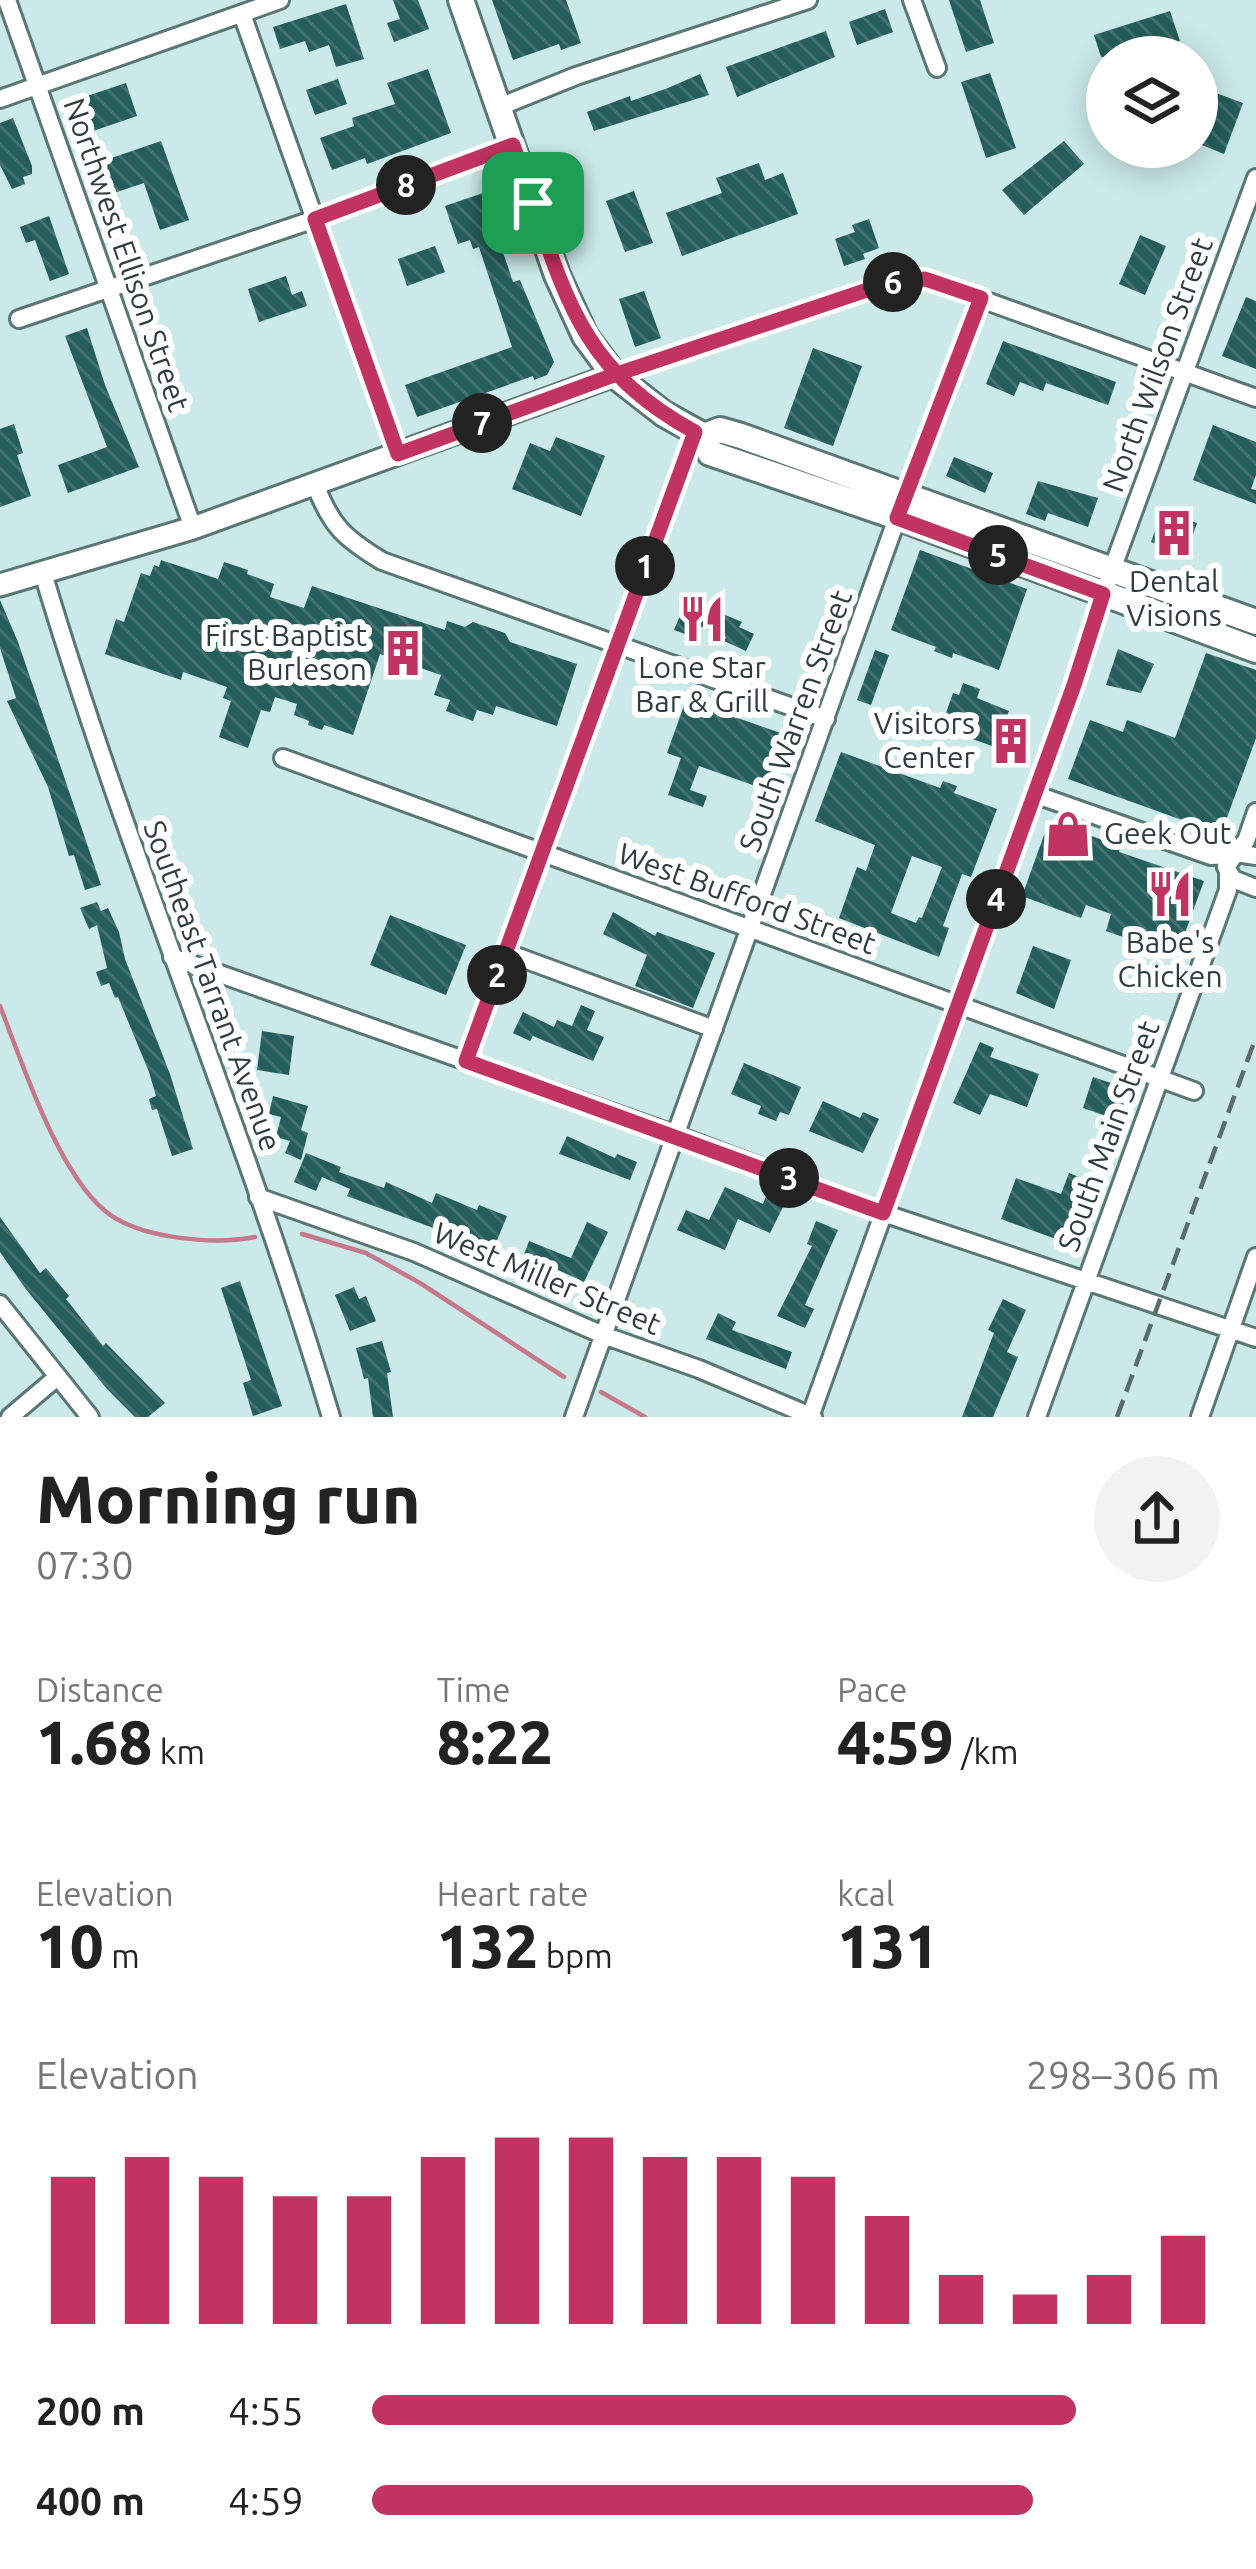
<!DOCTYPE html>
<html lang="en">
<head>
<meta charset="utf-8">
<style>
  :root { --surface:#fff; --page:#f2f2f2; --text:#222; --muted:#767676; --accent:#c13360 }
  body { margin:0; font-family:Ubuntu,sans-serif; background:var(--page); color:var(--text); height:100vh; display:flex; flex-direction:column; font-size:45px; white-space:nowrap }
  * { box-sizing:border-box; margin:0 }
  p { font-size:39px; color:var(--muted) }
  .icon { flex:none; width:66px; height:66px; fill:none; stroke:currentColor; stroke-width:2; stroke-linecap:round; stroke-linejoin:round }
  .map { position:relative; height:1417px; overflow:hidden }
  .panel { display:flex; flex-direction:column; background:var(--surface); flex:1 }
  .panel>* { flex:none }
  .tools { position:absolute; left:1086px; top:36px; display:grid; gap:24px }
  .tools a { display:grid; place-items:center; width:132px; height:132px; border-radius:50%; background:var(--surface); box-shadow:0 6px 30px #0003; font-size:60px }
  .pin { position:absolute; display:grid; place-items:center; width:102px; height:102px; color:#fff; margin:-51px; border-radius:24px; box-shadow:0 6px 18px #0006 }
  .km { position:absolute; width:60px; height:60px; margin:-30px; border-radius:50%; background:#222; color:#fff; font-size:33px; line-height:60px; text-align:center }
  .round { display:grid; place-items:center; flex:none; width:126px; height:126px; border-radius:63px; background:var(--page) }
  .headline { display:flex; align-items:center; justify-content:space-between; height:204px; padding:0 36px }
  h1 { font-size:66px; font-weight:800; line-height:90px }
  .figures { display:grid; grid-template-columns:repeat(3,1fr); gap:18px; height:204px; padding:12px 36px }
  .figures div { display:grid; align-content:center }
  .figures b { font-size:60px; font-weight:800 }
  .figures small { font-size:33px; font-weight:400 }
  .figures p { font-size:33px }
  .chart { height:336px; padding:24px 36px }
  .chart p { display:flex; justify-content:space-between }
  .chart svg { width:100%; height:216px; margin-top:12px; stroke:var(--accent); stroke-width:6 }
  ul { padding:0 36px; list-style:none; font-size:39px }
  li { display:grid; grid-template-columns:192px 144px 1fr; align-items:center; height:90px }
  li i { height:30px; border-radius:15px; background:var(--accent) }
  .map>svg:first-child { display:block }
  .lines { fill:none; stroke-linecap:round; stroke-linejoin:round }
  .stream { stroke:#c6798a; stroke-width:4.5 }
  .building { fill:url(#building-back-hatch); fill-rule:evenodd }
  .minor-casing { stroke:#5a7675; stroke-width:22 }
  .tertiary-casing { stroke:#5a7675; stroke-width:27 }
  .secondary-casing { stroke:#5a7675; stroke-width:30 }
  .minor { stroke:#fff; stroke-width:16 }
  .tertiary { stroke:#fff; stroke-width:21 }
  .secondary { stroke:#fff; stroke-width:24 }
  .rail { stroke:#5b6c6c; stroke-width:4.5; stroke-dasharray:18 9; stroke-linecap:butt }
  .route-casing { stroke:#fff; stroke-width:24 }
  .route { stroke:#c13360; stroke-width:15 }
  .labels { text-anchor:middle; stroke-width:12; stroke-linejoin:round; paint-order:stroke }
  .street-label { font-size:30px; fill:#313d3d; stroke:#fff }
  .poi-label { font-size:30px; fill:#313d3d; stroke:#fff }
</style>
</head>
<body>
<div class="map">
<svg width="1256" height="1417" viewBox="0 0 1256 1417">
  <defs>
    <pattern id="building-back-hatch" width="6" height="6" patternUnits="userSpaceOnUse" patternTransform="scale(3)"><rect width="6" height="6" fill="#245d5b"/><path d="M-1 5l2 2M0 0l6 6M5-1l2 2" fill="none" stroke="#437270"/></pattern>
  </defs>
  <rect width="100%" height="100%" fill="#cae9e8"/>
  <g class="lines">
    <path class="stream" d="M0 1006C23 1065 57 1170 104 1210 137 1239 214 1245 255 1237
      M302 1234 366 1253 420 1283 564 1377
      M601 1392 645 1417"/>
  </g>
  <path class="building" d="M393 0H418L429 29 394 42 387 23 400 19Z
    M492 0H566L581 43 561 50 559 44 513 60Z
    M949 0H980L994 43 966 52Z
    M346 4 364 59 336 67 329 45 309 52 305 41 280 49 273 27Z
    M885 9 893 32 857 45 849 22Z
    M1170 11 1180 41 1131 57H1101L1094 35Z
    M826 31 835 57 737 97 726 67Z
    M428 69 451 133 367 164 365 158 332 170 320 138 354 126 352 118 395 104 387 83Z
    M990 73 1016 148 986 158 961 82Z
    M700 74 709 95 594 131 587 112 630 96 631 101 668 88Z
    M338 79 347 104 315 115 306 90Z
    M126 83 137 116 93 131 81 98Z
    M1197 86 1243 103 1224 154 1197 143Z
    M13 118 32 166V174L23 177 25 184 12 189 0 165V123Z
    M161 141 189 220 160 230 144 183 114 193 103 161Z
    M1064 141 1084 164 1024 215 1002 190Z
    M759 163 765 180 783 173 798 214 682 256 666 213 722 193 716 178Z
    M634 191 653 243 625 252 606 201Z
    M483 193 513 282 520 280 554 362 547 375 534 380 533 376 417 417 405 385 512 347 479 247 473 249 470 240 458 244 445 206Z
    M49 216 69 274 50 281 35 240 26 243 20 227Z
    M869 219 879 248 863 254 865 259 844 266 835 239 855 232 852 225Z
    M1140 235 1166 246 1145 295 1119 284Z
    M435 246 445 272 407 286 398 259Z
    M286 276 292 295 302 291 307 306 259 322 248 289Z
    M644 291 661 338 635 347 619 299Z
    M1246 297 1256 301V369L1222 356Z
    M87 328 105 385 139 467 68 493 58 465 107 447 65 336Z
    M1003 341 1116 382 1108 405 1046 383 1043 391 1020 382 1014 396 986 384Z
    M813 348 862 366 833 446 784 428Z
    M14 424 23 453 17 455 31 496 0 507V429Z
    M1213 425 1256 442V475L1251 489 1256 490V504L1193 480Z
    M556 437 605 456 581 516 512 489 530 443 550 451Z
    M954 457 993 473 985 493 946 476Z
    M1038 481 1098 498 1088 527 1048 513 1045 521 1026 514Z
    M1162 511 1197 523 1186 555 1151 542Z
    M920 550 1027 589 999 670 953 653 952 658 934 651 936 647 891 630Z
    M161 560 218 579 224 562 248 570 247 574 274 584 270 597 304 608 312 586 445 630 447 621 465 627 473 622 505 633 510 642 577 664 557 726 496 706 493 715 477 710 473 721 446 711 450 700 434 695 441 675 380 654 353 735 324 725 322 730 308 725 309 721 294 715 297 704 275 697 270 712 261 710 248 748 219 737 231 701 223 698 227 687 183 672 181 680 105 654 116 619 124 622 141 573 150 576 154 565 159 567Z
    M687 599 742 622 739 627 754 634 746 651 724 641 726 637 690 622 685 634 674 630Z
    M0 600 18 642 101 885 85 890 74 855 69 856 48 787 7 701 16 698 0 648Z
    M1118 649 1154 664 1141 693 1106 685Z
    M875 650 889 655 871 705 857 700Z
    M1206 653 1256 670V738L1221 834 1068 779 1090 720 1123 732 1127 720 1175 738Z
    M963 683 980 689 977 698 1009 711 1005 721 1026 729 1017 756 1010 758 996 753 998 748 946 730 950 718 945 716 953 693 959 695Z
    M686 700 789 736 770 791 699 766 690 790 707 796 703 807 668 795 681 758 667 753Z
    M841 752 940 788 943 781 957 786 954 793 997 809 971 877 962 874 943 926 949 928 939 957 839 918 857 867 866 871 875 845 815 821ZM912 856 942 867 922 918 919 917 916 923 891 913Z
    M1062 825 1121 847 1119 852 1204 881 1179 949 1129 930 1126 938 1106 931 1111 914 1086 905 1081 918 1022 896 1047 827 1059 831Z
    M97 902 101 911 108 908 119 932 125 959 170 1074 193 1149 172 1156 157 1109 152 1110 149 1099 156 1096 149 1072 118 997 115 998 109 983 101 986 96 972 107 968 97 925 89 929 80 908Z
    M613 912 655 936 657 932 715 953 693 1008 635 986 647 955 603 934Z
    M390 915 466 945 446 995 370 965Z
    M1033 946 1071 960 1054 1009 1016 993Z
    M581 1005 595 1011 587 1030 604 1037 593 1061 533 1036 530 1041 513 1033 523 1012 554 1027 557 1020 572 1026Z
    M262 1031 294 1036 289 1075 257 1070Z
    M980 1042 994 1048 990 1057 1039 1074 1027 1107 990 1094 980 1115 953 1103Z
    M744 1063 801 1087 789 1115 780 1112 776 1121 758 1114 761 1106 731 1094Z
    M1093 1077 1129 1089 1118 1120 1083 1108Z
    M273 1096 308 1106 301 1130 308 1133 301 1160 285 1153 290 1141 276 1137 281 1117 269 1114Z
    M823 1101 860 1118 863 1112 879 1119 863 1153 809 1131Z
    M567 1136 615 1158 617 1154 637 1162 630 1180 559 1154Z
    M306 1153 341 1167 339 1172 384 1188 386 1182 432 1203 436 1193 477 1210 479 1205 507 1216 493 1250 347 1196 350 1189 322 1177 316 1191 294 1182Z
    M1069 1173 1089 1181 1077 1213 1082 1215 1067 1243 1001 1219 1016 1178 1061 1194Z
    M725 1187 763 1204 766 1196 784 1205 770 1233 738 1219 725 1250 677 1230 686 1210 709 1220Z
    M0 1217 40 1273 46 1268 69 1296 66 1299 103 1346 106 1343 165 1403 148 1417H135L107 1389 25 1288 0 1252Z
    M816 1221 838 1230 805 1305 814 1309 805 1328 777 1316 812 1246 807 1244Z
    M587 1222 608 1232 584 1282 554 1268 552 1272 522 1260 529 1241 571 1258Z
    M240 1281 282 1406 253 1416 243 1383 251 1380 221 1288Z
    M354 1287 359 1299 366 1296 376 1321 350 1331 335 1295Z
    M1003 1299 1026 1310 1007 1352 1018 1357 993 1417H962L994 1333 988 1330Z
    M718 1313 736 1322 732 1330 792 1352 786 1369 706 1339Z
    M382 1341 391 1372 387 1373 393 1417H373L368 1378 364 1379 356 1348Z"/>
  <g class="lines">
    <defs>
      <path id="minor" d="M7 0 193 528
        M912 0 937 68
        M242 14 398 454
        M0 99 280 0
        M499 107 576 76 808 0
        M19 319 315 219 513 145
        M614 375 885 283 925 279 1256 398
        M315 484C331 526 344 538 382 561L826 719
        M43 573C128 858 246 1132 331 1417
        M283 758 1194 1091
        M1034 794 1211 856 1232 855
        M1235 853 1246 841 1256 812
        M1256 856 1236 853 1226 867 1233 879 1256 888
        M505 952 714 1029
        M172 957 676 1135 883 1213 1256 1338
        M466 1061 695 432
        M258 1197 414 1252 603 1335 699 1369 813 1417
        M0 1304 90 1417
        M10 1417 56 1378
        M574 1417 905 496 981 298
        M810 1417 1074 685 1099 605 1256 178
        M1037 1417 1228 890V873
        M1200 1417 1256 1257"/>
      <path id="tertiary" d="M0 585 193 528 614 375"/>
      <path id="secondary" d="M461 0 557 275 585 336 614 375 664 414 704 436 710 453 897 517 1256 650
        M704 436 720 430 741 436 1256 622"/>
    </defs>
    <use href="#minor" class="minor-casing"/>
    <use href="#tertiary" class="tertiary-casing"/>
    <use href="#secondary" class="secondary-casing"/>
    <use href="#minor" class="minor"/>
    <use href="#tertiary" class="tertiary"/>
    <use href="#secondary" class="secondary"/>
    <path class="rail" d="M1117 1417 1256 1037"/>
  </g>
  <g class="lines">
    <defs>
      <path id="route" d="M533 203C569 311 590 374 695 432L466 1061 883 1213 1074 685 1103 594 897 518 981 298 925 279 885 284 614 375 398 454 315 219 513 145 533 203"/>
    </defs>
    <use href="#route" class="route-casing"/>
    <use href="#route" class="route"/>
  </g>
  <defs>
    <symbol id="building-bare" viewBox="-9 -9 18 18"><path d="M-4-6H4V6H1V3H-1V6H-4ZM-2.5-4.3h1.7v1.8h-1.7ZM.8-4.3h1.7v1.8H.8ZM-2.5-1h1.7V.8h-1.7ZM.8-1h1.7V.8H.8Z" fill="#c13360" stroke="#fff" stroke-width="2.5" paint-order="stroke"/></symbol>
    <symbol id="restaurant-bare" viewBox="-9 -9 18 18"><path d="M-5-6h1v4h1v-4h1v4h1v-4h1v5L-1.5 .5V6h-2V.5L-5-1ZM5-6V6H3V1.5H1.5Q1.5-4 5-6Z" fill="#c13360" stroke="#fff" stroke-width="2.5" paint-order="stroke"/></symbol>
    <symbol id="shop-bare" viewBox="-9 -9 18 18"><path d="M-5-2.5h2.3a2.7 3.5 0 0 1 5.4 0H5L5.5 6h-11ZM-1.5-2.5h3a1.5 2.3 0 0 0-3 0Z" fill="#c13360" stroke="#fff" stroke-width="2.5" paint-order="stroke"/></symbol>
  </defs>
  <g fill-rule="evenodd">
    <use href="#building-bare" x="1141" y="500" width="66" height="66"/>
    <use href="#restaurant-bare" x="669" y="586" width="66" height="66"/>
    <use href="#building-bare" x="370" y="620" width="66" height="66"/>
    <use href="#building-bare" x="978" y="708" width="66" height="66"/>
    <use href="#shop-bare" x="1035" y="801" width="66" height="66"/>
    <use href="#restaurant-bare" x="1137" y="861" width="66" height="66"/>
  </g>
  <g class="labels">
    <g class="street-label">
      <text transform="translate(126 255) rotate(71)" y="10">Northwest Ellison Street</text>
      <text transform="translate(1158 365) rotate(-70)" y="10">North Wilson Street</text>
      <text transform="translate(796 721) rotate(-70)" y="10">South Warren Street</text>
      <text transform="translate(747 899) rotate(20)" y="10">West Bufford Street</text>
      <text transform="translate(212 986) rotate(70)" y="10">Southeast Tarrant Avenue</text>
      <text transform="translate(1109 1136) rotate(-70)" y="10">South Main Street</text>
      <text transform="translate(547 1279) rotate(23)" y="10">West Miller Street</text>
    </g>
    <g class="poi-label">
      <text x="1174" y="592">Dental<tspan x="1174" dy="34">Visions</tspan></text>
      <text x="367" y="646" text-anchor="end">First Baptist<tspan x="367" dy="34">Burleson</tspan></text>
      <text x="702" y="678">Lone Star<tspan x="702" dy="34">Bar &amp; Grill</tspan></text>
      <text x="975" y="734" text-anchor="end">Visitors<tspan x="975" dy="34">Center</tspan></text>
      <text x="1104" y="844" text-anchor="start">Geek Out</text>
      <text x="1170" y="953">Babe's<tspan x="1170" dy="34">Chicken</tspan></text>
    </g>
  </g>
</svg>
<div class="tools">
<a><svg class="icon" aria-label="layers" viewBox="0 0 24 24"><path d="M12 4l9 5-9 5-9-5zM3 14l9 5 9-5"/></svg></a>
</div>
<div class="pin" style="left:533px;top:203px;background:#1e9e55"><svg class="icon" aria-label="arrive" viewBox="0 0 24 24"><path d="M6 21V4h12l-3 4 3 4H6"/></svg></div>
<b class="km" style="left:645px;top:566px">1</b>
<b class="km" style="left:497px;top:975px">2</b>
<b class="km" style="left:789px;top:1178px">3</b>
<b class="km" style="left:996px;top:899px">4</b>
<b class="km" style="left:998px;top:555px">5</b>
<b class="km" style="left:893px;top:282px">6</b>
<b class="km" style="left:482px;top:423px">7</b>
<b class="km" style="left:406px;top:185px">8</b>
</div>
<section class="panel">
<div class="headline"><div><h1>Morning run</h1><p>07:30</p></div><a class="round"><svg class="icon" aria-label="share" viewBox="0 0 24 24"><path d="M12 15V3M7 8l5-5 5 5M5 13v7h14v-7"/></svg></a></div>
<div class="figures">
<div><p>Distance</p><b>1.68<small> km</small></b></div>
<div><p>Time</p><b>8:22</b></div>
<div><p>Pace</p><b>4:59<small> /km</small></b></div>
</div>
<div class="figures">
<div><p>Elevation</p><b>10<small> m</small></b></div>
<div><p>Heart rate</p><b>132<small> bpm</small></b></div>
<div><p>kcal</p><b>131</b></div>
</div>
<div class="chart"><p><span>Elevation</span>298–306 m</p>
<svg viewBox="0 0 160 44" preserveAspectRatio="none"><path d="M5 44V14M15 44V10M25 44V14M35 44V18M45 44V18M55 44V10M65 44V6M75 44V6M85 44V10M95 44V10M105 44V14M115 44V22M125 44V34M135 44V38M145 44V34M155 44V26"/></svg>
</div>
<ul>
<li><b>200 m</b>4:55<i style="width:83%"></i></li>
<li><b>400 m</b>4:59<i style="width:78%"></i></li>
</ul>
</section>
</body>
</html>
